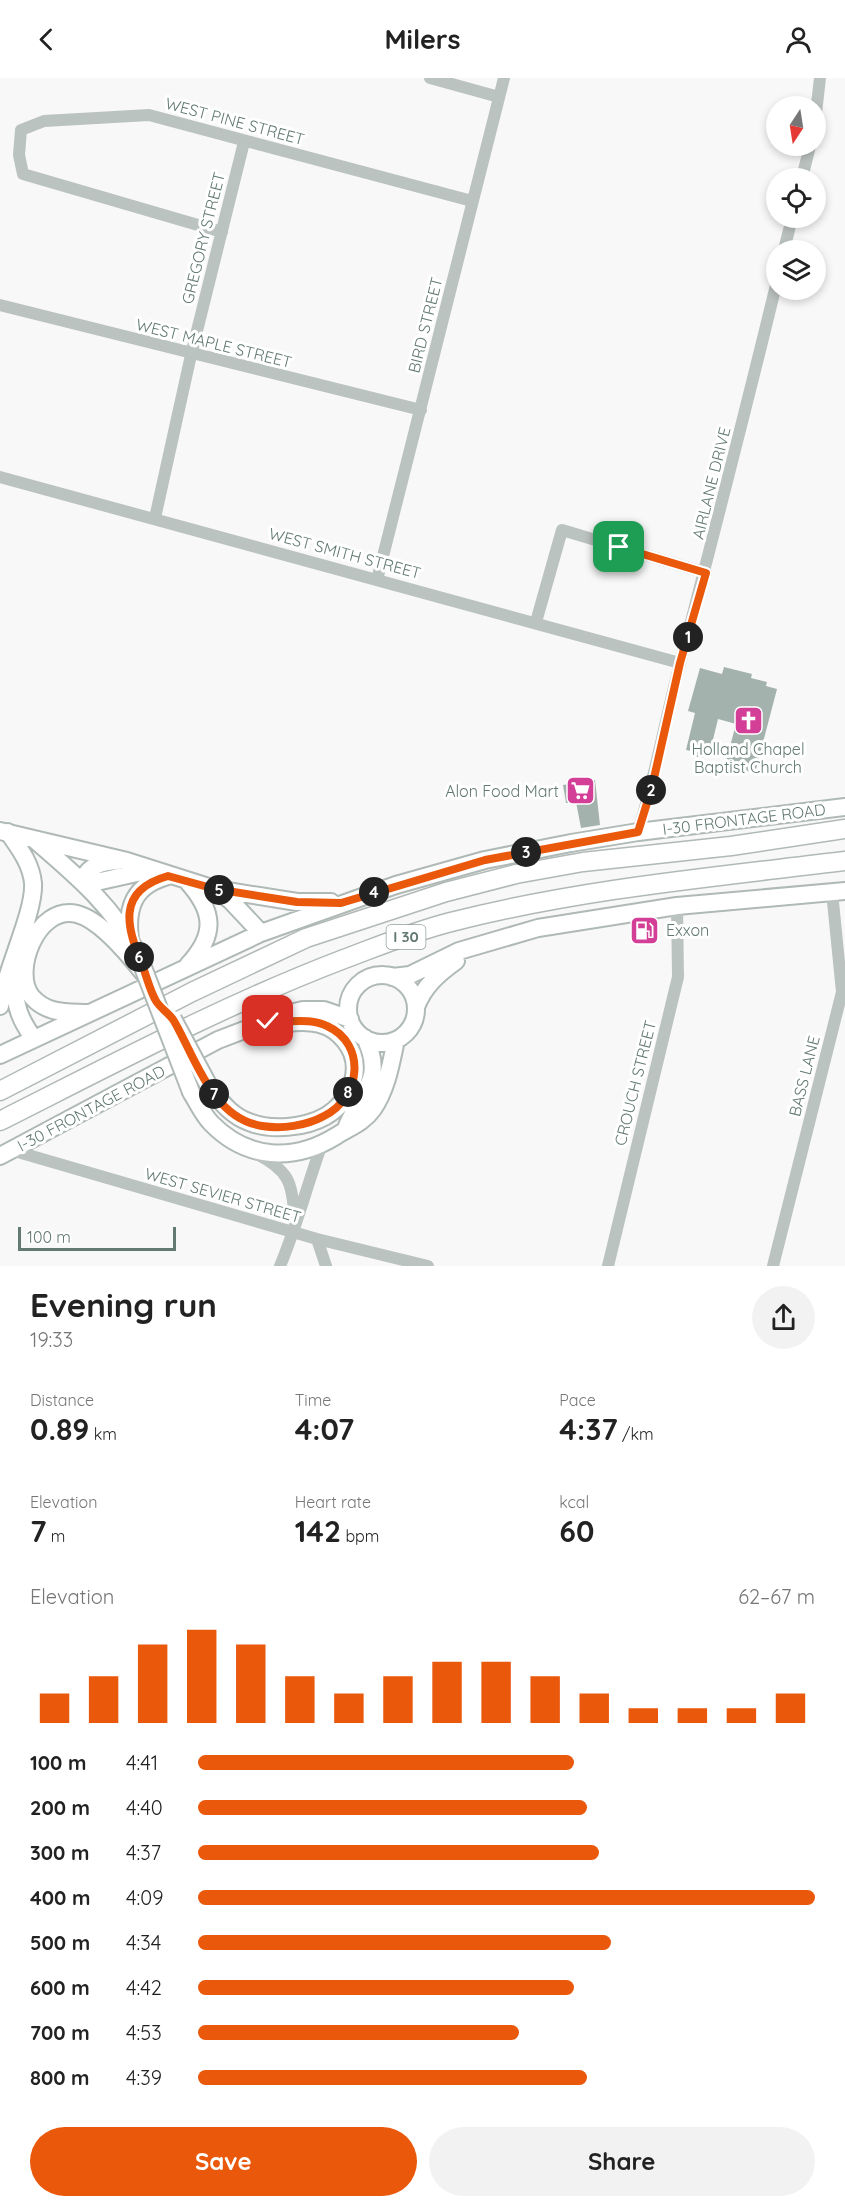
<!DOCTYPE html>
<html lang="en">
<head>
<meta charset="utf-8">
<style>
  :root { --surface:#fff; --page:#f2f2f2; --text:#222; --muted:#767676; --accent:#ea580c }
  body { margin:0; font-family:Quicksand,sans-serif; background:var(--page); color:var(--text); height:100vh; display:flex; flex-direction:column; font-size:22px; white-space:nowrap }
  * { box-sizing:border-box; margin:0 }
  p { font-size:20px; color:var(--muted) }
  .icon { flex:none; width:33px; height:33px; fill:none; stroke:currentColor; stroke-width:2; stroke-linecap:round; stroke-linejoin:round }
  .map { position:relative; height:1188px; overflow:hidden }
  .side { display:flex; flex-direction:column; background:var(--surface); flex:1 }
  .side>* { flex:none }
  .needle { width:39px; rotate:192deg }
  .controls { position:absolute; left:766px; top:18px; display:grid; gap:12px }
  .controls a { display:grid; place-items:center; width:60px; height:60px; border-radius:50%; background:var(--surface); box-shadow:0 3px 9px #0003; font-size:30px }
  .scale { position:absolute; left:18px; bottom:15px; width:158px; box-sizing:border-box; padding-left:6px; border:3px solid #637a71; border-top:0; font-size:16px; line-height:21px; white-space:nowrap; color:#637a71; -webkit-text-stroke:4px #fff; paint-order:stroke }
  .pin { position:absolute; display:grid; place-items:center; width:51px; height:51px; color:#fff; margin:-26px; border-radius:12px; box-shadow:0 3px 9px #0006 }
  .km { position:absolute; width:30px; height:30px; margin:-15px; border-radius:50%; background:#222; color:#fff; font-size:16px; line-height:30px; text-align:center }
  .round { display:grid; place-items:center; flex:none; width:63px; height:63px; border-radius:32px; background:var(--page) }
  .summary { display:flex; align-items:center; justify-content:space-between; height:102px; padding:0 30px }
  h1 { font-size:33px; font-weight:700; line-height:45px }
  .figures { display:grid; grid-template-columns:repeat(3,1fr); gap:9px; height:102px; padding:6px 30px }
  .figures div { display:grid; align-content:center }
  .figures b { font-size:30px; font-weight:700 }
  .figures small { font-size:16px; font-weight:400 }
  .figures p { font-size:16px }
  .chart { height:168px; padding:12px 30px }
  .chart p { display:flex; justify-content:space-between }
  .chart svg { width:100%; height:108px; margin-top:6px; stroke:var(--accent); stroke-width:6 }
  .primary-button { display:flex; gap:12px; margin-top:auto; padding:12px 30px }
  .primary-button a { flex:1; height:69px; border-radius:36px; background:var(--accent); color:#fff; font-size:24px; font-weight:700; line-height:69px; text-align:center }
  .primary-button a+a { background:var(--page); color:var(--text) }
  ul { padding:0 30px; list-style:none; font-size:20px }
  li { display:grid; grid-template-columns:96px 72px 1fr; align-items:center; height:45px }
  li i { height:15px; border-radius:8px; background:var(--accent) }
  header { display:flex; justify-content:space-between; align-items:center; height:78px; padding:0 30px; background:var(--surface); font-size:27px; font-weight:700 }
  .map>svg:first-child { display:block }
  .building { fill:#a4b2ad }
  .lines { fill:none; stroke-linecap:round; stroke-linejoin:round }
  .major-casing { stroke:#afb9b5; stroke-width:20 }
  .highway-casing { stroke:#b1b9b6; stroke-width:21 }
  .minor { stroke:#bbc3c0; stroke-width:12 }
  .major { stroke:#fff; stroke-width:16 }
  .highway { stroke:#fff; stroke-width:18 }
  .major-bridge-casing { stroke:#afb9b5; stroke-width:20; stroke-linecap:butt }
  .major-bridge { stroke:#fff; stroke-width:16 }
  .route-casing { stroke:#fff; stroke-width:12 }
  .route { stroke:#ea580c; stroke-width:8 }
  .labels { text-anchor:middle; stroke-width:6; stroke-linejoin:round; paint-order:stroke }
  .shield { fill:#fff; stroke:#92a29c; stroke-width:1.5 }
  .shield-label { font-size:15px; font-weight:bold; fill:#637a71 }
  .street-label { font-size:16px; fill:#637a71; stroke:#fff }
  .poi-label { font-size:16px; fill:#637a71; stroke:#fff }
</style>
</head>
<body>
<header><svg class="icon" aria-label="back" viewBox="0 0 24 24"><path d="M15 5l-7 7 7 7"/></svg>Milers<svg class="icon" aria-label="person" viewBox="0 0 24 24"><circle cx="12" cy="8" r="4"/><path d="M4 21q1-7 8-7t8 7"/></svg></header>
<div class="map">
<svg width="845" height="1188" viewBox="0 0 845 1188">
  <rect width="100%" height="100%" fill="#f9f8f8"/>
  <path class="building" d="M724 589 752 596 751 600 767 604 766 608 777 611 755 695 725 687 736 646 718 641 709 678 704 677 703 680 690 677 691 673 686 672 695 635 688 633 700 590 722 596Z
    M595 702 600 747 581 750 576 724 566 725 563 707Z"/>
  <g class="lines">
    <defs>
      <path id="major" d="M0 753 127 783 215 811 297 824H331
        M35 762C76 797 115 830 139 879
        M117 783C101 784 90 787 82 802L101 803 150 792
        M187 803C214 833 217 856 188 887
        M216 812 230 822 261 855
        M130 861C126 829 134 807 168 798
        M11 896C17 925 15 935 34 961
        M348 931a34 34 0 1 1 68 0a34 34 0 1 1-68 0Z
        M392 899 410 897 459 873 538 850 677 828 845 813
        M0 928C5 893 35 834 33 805 31 785 19 770 8 754
        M416 929C424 908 438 896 456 883
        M87 935C66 934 47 936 32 919 11 895 37 826 77 836 101 842 130 878 145 897
        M0 977 261 855 396 807 485 782 571 765 638 754 845 729
        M211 1012C222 1025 232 1038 249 1044 271 1053 305 1050 326 1038 352 1022 365 988 345 963 330 944 310 942 287 945
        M191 1014C197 1024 203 1037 211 1045 247 1082 294 1084 336 1058 350 1049 363 1045 373 1031 387 1011 391 985 396 962
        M347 1048C362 1013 385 1001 365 960
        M0 1078 218 962 286 936 303 932H324L350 941"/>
      <path id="highway" d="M0 1013 192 914 306 860 446 814 516 796 583 784 731 768 845 751
        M0 1043C113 986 226 926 344 881 379 868 415 853 451 844 580 811 714 799 845 783"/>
    </defs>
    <use href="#major" class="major-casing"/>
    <use href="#highway" class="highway-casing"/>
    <path class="minor" d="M430 0 499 19
      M816 35 820 0
      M802 100 810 68
      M222 154 23 96 19 77 21 52 44 43 149 37 472 123
      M784 172 792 140
      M0 227 421 332
      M0 399 680 585
      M155 440 191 277 244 64
      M377 502 504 0
      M536 544 562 452 706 495
      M638 754C655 699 665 642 680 586 713 459 746 331 777 203
      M11 1072 317 1161 428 1188
      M257 1076C287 1092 293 1103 294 1138
      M317 1161 326 1188
      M280 1188C297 1148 307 1107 322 1066
      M608 1188 678 899 677 828
      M773 1188 842 914 832 814"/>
    <use href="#major" class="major"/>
    <use href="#highway" class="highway"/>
    <defs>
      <path id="major-bridge" d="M139 879 191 1014
        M173 941 211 1012"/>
    </defs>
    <use href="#major-bridge" class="major-bridge-casing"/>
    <use href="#major-bridge" class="major-bridge"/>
  </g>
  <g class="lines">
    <defs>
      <path id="route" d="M268 943C287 945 309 939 327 948 367 966 361 1020 324 1038 306 1048 282 1051 262 1048 212 1040 196 981 174 943 169 935 161 931 156 923 150 913 147 900 143 889 127 850 115 813 168 798L215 811 297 824 341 825 485 782 638 754 652 709 680 585 706 495 619 469"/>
    </defs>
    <use href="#route" class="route-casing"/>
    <use href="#route" class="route"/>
  </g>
  <defs>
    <symbol id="church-square" viewBox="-11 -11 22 22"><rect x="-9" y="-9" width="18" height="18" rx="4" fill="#d33e96" stroke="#fff"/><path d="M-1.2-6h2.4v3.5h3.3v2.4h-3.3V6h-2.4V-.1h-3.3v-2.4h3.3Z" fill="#fff"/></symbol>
    <symbol id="supermarket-square" viewBox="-11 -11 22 22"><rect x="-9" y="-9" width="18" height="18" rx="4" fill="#d33e96" stroke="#fff"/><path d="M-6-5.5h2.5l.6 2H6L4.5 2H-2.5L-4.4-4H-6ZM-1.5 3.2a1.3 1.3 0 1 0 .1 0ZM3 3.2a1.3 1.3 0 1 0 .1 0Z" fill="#fff"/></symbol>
    <symbol id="fuel-square" viewBox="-11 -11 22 22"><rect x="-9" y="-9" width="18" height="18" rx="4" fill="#d33e96" stroke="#fff"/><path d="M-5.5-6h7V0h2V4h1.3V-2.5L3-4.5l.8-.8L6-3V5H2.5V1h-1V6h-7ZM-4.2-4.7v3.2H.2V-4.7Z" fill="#fff"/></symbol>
  </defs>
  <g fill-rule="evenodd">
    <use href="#church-square" x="732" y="626" width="33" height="33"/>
    <use href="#supermarket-square" x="564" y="696" width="33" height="33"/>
    <use href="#fuel-square" x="628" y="836" width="33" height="33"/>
  </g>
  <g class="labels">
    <rect class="shield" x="386.5" y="847" width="39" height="24" rx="4.5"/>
    <g class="shield-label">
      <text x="406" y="864">I 30</text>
    </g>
    <g class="street-label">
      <text transform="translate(235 43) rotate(15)" y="6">WEST PINE STREET</text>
      <text transform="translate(203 160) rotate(-76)" y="6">GREGORY STREET</text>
      <text transform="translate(425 247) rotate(-76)" y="6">BIRD STREET</text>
      <text transform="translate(214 265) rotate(14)" y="6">WEST MAPLE STREET</text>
      <text transform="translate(711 405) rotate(-76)" y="6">AIRLANE DRIVE</text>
      <text transform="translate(345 475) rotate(15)" y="6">WEST SMITH STREET</text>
      <text transform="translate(744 741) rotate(-7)" y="6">I-30 FRONTAGE ROAD</text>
      <text transform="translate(804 998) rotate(-76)" y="6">BASS LANE</text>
      <text transform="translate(635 1005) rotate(-76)" y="6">CROUCH STREET</text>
      <text transform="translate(91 1030) rotate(-28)" y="6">I-30 FRONTAGE ROAD</text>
      <text transform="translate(223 1117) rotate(16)" y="6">WEST SEVIER STREET</text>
    </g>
    <g class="poi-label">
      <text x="748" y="677">Holland Chapel<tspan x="748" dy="18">Baptist Church</tspan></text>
      <text x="559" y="719" text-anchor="end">Alon Food Mart</text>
      <text x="666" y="858" text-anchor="start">Exxon</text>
    </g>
  </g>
</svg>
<div class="controls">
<a><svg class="needle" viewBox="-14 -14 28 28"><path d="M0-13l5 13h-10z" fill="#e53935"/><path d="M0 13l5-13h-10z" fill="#767676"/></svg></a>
<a><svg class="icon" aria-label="locate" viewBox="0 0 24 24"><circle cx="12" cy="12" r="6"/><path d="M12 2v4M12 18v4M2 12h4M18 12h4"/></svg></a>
<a><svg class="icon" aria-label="layers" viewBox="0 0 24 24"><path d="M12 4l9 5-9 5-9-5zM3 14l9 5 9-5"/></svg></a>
</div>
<div class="scale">100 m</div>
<div class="pin" style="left:619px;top:469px;background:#1e9e55"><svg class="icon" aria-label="arrive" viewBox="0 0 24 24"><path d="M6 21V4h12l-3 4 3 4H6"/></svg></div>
<div class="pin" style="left:268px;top:943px;background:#d93025"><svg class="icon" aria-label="check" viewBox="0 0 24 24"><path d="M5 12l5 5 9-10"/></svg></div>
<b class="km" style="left:688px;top:559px">1</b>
<b class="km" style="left:651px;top:712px">2</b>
<b class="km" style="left:526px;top:774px">3</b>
<b class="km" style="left:374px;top:814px">4</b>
<b class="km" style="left:219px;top:812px">5</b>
<b class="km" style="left:139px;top:879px">6</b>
<b class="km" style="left:214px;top:1016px">7</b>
<b class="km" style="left:348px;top:1014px">8</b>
</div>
<section class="side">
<div class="summary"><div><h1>Evening run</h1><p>19:33</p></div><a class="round"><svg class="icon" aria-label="share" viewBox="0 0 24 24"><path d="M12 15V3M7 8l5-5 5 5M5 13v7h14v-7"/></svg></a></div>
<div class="figures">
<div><p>Distance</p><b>0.89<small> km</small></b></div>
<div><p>Time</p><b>4:07</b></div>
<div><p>Pace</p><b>4:37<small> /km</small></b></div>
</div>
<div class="figures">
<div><p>Elevation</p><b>7<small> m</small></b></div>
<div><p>Heart rate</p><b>142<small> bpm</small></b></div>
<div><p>kcal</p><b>60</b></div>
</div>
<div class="chart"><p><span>Elevation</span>62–67 m</p>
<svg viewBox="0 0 160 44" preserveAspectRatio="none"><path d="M5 44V32M15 44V25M25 44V12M35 44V6M45 44V12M55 44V25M65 44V32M75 44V25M85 44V19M95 44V19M105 44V25M115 44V32M125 44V38M135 44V38M145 44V38M155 44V32"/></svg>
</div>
<ul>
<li><b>100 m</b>4:41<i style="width:61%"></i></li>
<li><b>200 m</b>4:40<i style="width:63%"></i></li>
<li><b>300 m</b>4:37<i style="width:65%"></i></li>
<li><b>400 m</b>4:09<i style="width:100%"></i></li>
<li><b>500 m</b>4:34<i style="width:67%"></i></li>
<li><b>600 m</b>4:42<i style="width:61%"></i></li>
<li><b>700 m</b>4:53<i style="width:52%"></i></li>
<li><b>800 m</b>4:39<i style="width:63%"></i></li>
</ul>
<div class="primary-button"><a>Save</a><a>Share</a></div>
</section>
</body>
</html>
